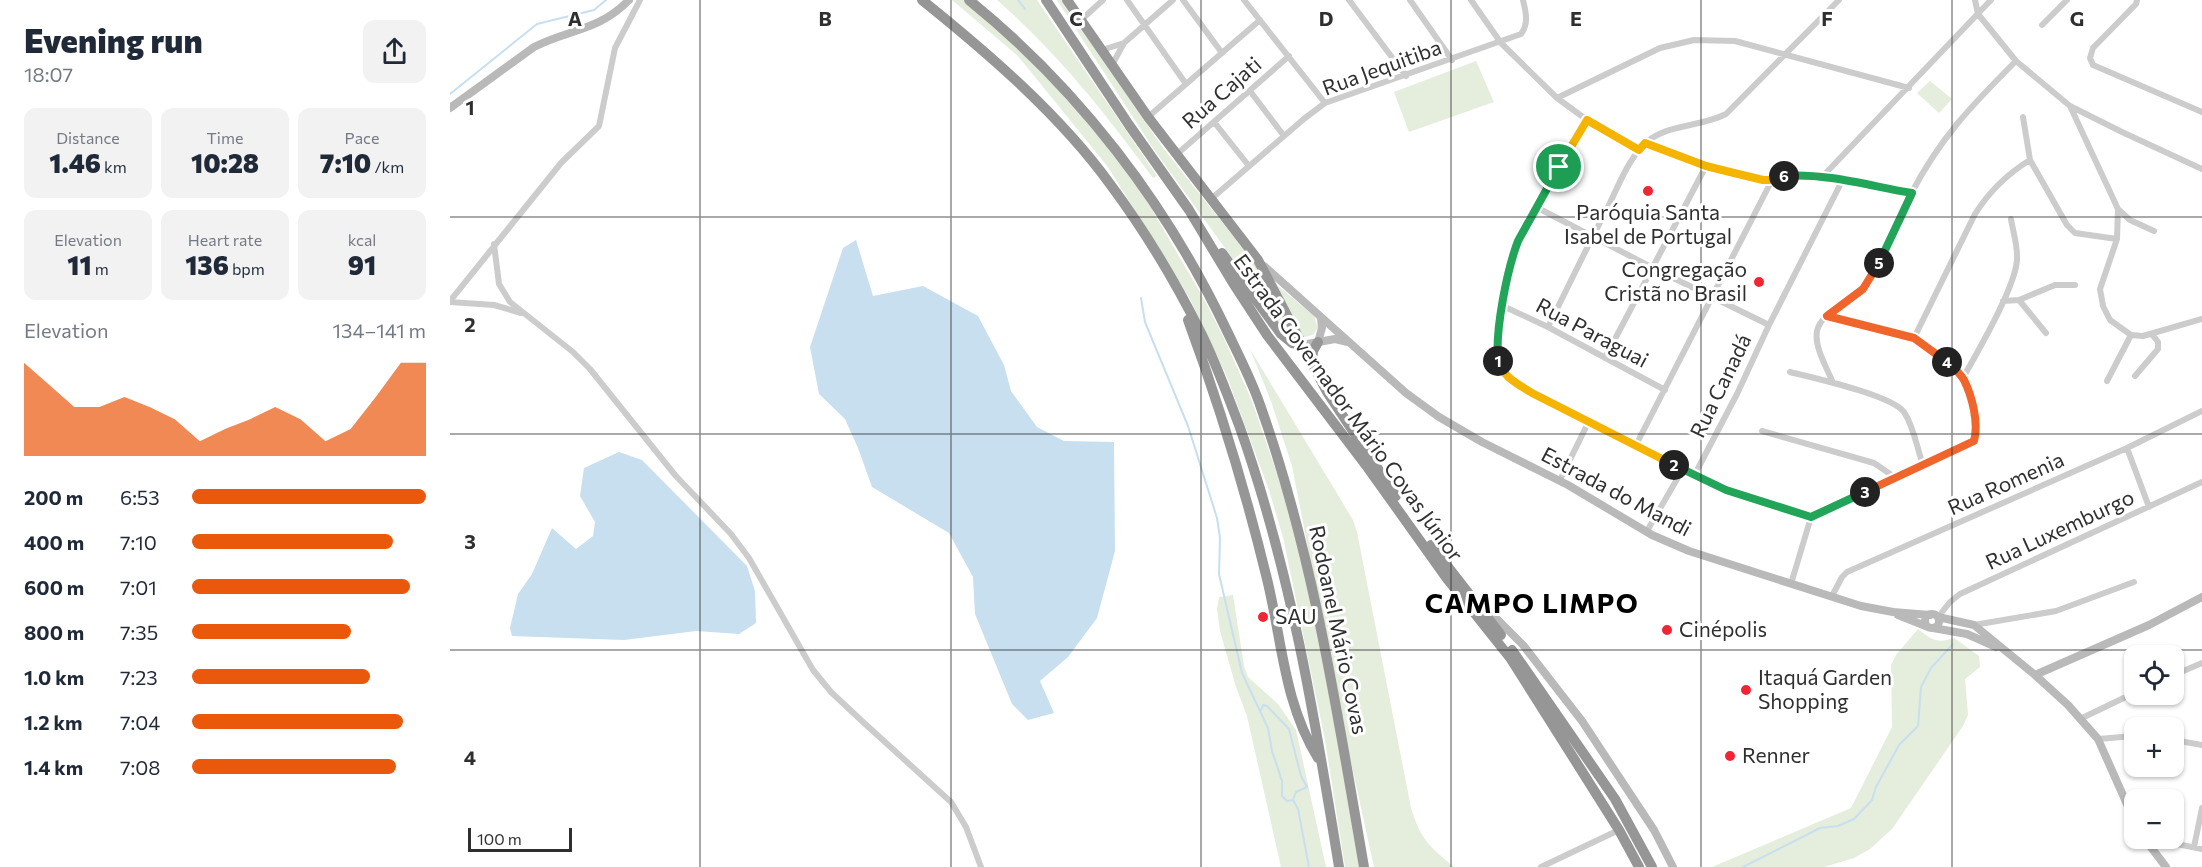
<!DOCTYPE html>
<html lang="en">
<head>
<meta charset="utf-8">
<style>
  :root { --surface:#fff; --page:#f2f2f3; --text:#1f2937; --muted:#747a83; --accent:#ea580c }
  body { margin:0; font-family:Commissioner,sans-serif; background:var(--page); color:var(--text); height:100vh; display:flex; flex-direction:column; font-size:22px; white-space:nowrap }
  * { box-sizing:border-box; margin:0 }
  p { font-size:20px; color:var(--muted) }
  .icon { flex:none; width:33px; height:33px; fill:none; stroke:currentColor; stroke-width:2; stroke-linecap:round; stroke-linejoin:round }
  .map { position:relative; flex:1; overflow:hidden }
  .drawer { display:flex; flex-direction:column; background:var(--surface); width:450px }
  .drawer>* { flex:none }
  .tools { position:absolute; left:1674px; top:645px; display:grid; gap:12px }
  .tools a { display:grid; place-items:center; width:60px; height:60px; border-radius:12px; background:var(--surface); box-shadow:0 2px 4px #0004; font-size:30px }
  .scale { position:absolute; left:18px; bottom:15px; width:104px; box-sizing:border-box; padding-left:6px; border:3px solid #2f2f2f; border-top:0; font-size:16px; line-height:21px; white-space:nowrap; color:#2f2f2f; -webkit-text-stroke:4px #fff; paint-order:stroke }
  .pin { position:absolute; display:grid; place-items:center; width:51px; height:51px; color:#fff; margin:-26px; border:3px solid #fff; border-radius:50%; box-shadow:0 2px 6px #0007 }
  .km { position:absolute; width:30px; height:30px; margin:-15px; border-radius:50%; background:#222; color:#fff; font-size:16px; line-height:30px; text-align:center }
  .round { display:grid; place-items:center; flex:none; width:63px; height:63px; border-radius:12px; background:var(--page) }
  .overview { display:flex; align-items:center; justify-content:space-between; height:102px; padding:0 24px }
  h1 { font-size:33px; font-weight:800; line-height:45px }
  .stats { display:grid; grid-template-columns:repeat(3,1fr); gap:9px; height:102px; padding:6px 24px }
  .stats div { display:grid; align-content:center; border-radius:12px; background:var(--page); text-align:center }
  .stats b { font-size:26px; font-weight:800 }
  .stats small { font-size:16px; font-weight:400 }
  .stats p { font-size:16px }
  .chart { height:168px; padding:12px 24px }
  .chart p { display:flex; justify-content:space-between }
  .chart svg { width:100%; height:108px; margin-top:6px; fill:var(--accent); opacity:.7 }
  ul { padding:0 24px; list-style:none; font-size:20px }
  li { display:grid; grid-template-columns:96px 72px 1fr; align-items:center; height:45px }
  li i { height:15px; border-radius:8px; background:var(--accent) }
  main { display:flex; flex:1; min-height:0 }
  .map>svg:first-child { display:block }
  .green { fill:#e5eddc }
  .water { fill:#c7dfef }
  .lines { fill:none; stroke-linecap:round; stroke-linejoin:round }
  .stream { stroke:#c7dfef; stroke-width:2 }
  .street { stroke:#ccc; stroke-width:6 }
  .secondary { stroke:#b9b9b9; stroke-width:8 }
  .highway { stroke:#969696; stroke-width:10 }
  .split-1-casing { stroke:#fff; stroke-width:12 }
  .split-2-casing { stroke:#fff; stroke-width:12 }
  .split-3-casing { stroke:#fff; stroke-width:12 }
  .split-4-casing { stroke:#fff; stroke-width:12 }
  .split-5-casing { stroke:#fff; stroke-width:12 }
  .split-6-casing { stroke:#fff; stroke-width:12 }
  .split-7-casing { stroke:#fff; stroke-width:12 }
  .split-8-casing { stroke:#fff; stroke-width:12 }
  .split-1 { stroke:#22a559; stroke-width:8 }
  .split-2 { stroke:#f5b400; stroke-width:8 }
  .split-3 { stroke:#22a559; stroke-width:8 }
  .split-4 { stroke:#f0652b; stroke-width:8 }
  .split-5 { stroke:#f0652b; stroke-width:8 }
  .split-6 { stroke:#22a559; stroke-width:8 }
  .split-7 { stroke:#f5b400; stroke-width:8 }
  .split-8 { stroke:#f5b400; stroke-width:8 }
  .grid { fill:none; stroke:#2f2f2f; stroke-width:1.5; stroke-opacity:0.55 }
  .poi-dot { fill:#f22535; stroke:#fff; stroke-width:2 }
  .labels { text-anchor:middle; stroke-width:6; stroke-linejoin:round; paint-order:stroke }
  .street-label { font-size:21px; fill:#2f2f2f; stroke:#fff }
  .poi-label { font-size:21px; fill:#2f2f2f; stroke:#fff; text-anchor:start }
  .district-label { font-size:27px; font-weight:bold; letter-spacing:1.5px; fill:#000; stroke:#fff }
  .grid-label { font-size:20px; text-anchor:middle; font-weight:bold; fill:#2f2f2f; stroke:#fff; stroke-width:6; stroke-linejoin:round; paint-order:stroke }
</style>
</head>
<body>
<main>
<section class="drawer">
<div class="overview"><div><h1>Evening run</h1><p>18:07</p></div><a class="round"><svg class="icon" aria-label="share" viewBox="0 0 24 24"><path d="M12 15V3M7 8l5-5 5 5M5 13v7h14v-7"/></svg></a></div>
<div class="stats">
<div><p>Distance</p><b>1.46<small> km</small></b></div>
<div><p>Time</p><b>10:28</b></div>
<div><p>Pace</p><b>7:10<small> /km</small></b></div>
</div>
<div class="stats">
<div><p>Elevation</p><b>11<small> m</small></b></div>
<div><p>Heart rate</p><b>136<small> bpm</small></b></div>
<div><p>kcal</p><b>91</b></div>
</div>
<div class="chart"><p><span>Elevation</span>134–141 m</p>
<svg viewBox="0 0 160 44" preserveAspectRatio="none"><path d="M0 44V6L10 15L20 24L30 24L40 20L50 24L60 29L70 38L80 33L90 29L100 24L110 29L120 38L130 33L140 20L150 6L160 6V44z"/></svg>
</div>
<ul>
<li><b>200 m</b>6:53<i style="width:100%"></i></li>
<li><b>400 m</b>7:10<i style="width:86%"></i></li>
<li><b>600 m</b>7:01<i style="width:93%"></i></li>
<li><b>800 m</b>7:35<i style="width:68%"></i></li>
<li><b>1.0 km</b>7:23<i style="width:76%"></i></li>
<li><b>1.2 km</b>7:04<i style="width:90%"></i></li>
<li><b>1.4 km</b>7:08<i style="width:87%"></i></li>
</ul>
</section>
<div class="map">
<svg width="1752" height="867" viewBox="0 0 1752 867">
  <rect width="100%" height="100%" fill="#fff"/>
  <path class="green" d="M502 0H522L562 35 663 151 701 208 755 301 773 336 802 401 840 512 863 610 888 737 910 867H895L875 740 833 537 819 490 777 377 740 299 658 167 568 56Z
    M547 0H587L707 176 703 178C656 114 607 52 547 0Z
    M607 0H612L713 148 810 270 841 334 832 327 705 151Z
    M1026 61 1044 102 959 132 944 92Z
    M1480 81 1502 99 1489 113 1467 93Z
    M827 285 864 316 868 328 863 335 854 337 851 335Z
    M800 349 903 520 907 532 961 808C971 840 979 846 1004 867H924L892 721 842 466 821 401Z
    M783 595 794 666 798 677 828 704 846 730 876 867H831L797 716 786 687 770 631 767 609 769 597Z
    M1468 629C1482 640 1487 644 1504 638L1529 656 1530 667 1515 679 1518 715 1513 726 1442 829 1420 849 1404 858 1374 867H1262L1401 808 1442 727 1441 665 1446 655Z"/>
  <path class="water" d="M406 240 423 296 473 286 528 316 554 365 561 391 587 427 614 441 664 442 665 551 647 618 618 657 590 681 604 713 578 720 562 704 525 614 523 577 499 533 422 487 408 448 395 419 369 394 360 347 393 248Z
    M169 452 192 460 297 566 305 591 306 623 289 634 246 631 174 640 62 636 60 628 68 594 82 574 102 528 126 549 143 536 145 522 130 496 134 468Z"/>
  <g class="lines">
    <path class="stream" d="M568 0 575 9
      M0 94 87 24 144 10 156 0
      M691 298 695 322 738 426 767 518 770 538 769 574 792 673 818 728 822 751 832 781V796L837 801 843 800 848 809 859 867
      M811 710 813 705 817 706 839 729 851 776 857 787 846 792 843 800
      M1293 867 1370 828 1388 826 1404 819 1422 800 1426 787 1449 745 1468 726 1471 687 1481 668 1503 644"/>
    <path class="street" d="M677 0 736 84
      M733 0 772 53
      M794 0 875 103
      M899 0 956 76
      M960 0 1002 60
      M1021 0 1051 43 1107 98 1137 120 1189 150
      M1525 0 1528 14 1566 61 1620 106 1668 209 1667 239 1650 289 1653 306 1660 320 1681 335 1693 336 1752 319
      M1687 0 1686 4 1643 48 1640 58 1643 65 1752 112
      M631 20 653 0
      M1592 25 1617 0
      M652 50 674 43
      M662 65 674 43 723 0
      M800 91 834 136
      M1107 98 1210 48 1244 40 1285 41 1459 88
      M1620 106 1672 132 1752 169
      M698 117 810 20
      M1573 117 1580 160 1617 225 1625 233 1667 239
      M1137 120 1068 241C1060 263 1041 346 1050 366 1056 379 1071 386 1082 393L1276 490 1361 517
      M764 122 799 166
      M1195 143 1256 166 1313 180H1322L1335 176H1373L1392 181 1462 193
      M726 155 839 56
      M1373 176 1541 0
      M761 199 855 118 875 103 1071 34C1079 23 1076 13 1073 0
      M1088 208 1203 268 1319 325
      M1669 210 1680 220 1704 231
      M44 244 49 284 60 302 123 352 140 369 225 475 281 534 299 558 363 670 381 692 413 722 501 802 516 827 531 867
      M1569 300 1596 333
      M0 301 111 163 149 126 165 48 190 0
      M1553 301 1569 300 1605 285H1625
      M0 302 44 305 71 313
      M1053 306 1098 327 1215 390
      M1098 327C1118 287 1137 247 1158 207 1169 185 1180 153 1202 138 1224 124 1253 126 1276 114L1389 0
      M1464 338 1525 214C1539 192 1557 174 1580 160
      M1155 358 1256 166
      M1340 372C1364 378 1441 395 1454 412 1464 427 1467 448 1473 465
      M1685 376 1708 349V342L1702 334
      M1513 378C1528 351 1565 288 1567 260 1568 246 1563 232 1561 219
      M1657 381 1681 335
      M1383 383C1377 368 1364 347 1367 331 1371 311 1405 300 1417 285 1436 258 1446 223 1461 194 1490 138 1522 105 1566 61
      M1312 431 1424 463 1446 478
      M1186 445 1322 180
      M1677 448 1699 507
      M1244 476 1287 394 1319 325 1392 181
      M1110 480 1139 421
      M1197 531 1230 474 1236 471
      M1341 584 1361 517 1520 444C1529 435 1525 419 1523 408 1521 399 1518 385 1513 378 1483 334 1424 327 1377 316
      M1382 596 1392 577 1397 572 1677 448 1752 411
      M1488 617 1500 602 1510 594 1752 482
      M1524 625 1606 611 1684 582
      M1724 675 1752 663
      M1630 719 1684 693
      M1648 739 1684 736
      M1724 740 1752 745
      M1697 838 1752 849
      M1744 847 1752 808
      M1091 867 1169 830"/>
    <path class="secondary" d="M0 108 84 47C119 29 149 31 179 0
      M814 266 956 393 989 417 1032 442 1118 485 1202 535 1239 551 1411 606 1443 612 1480 615
      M868 342 872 328 871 318
      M852 345 885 339 898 342
      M1034 606 1073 645 1132 721 1204 830 1223 867
      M1475 621a7 7 0 1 1 14 0a7 7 0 1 1-14 0Z
      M1448 615 1478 627
      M1488 617 1524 625 1585 675 1618 705 1648 739 1684 820
      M1483 628 1517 634 1546 647
      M1585 675 1699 625 1752 597
      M1694 838 1716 867"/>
    <path class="highway" d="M472 0C538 53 610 115 660 184 695 231 725 281 751 333 766 363 777 394 789 425 840 567 865 718 889 867
      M519 0C629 89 716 203 777 331 788 354 800 377 809 402 863 552 887 711 914 867
      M596 0 679 125 739 210 783 283 817 335 918 468 998 580 1061 659 1169 830 1189 867
      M617 0 698 117 808 260 877 392 946 496
      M772 253 831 334 842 343 852 345
      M738 320C769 404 795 489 816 575 832 637 833 702 868 758
      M862 365 863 351 868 342
      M981 545 1051 635
      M1062 650 1165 799 1202 867"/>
  </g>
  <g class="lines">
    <defs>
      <path id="split-1" d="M1048 361C1045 330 1057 270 1068 241L1109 167"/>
      <path id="split-2" d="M1048 361C1053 377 1068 384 1082 393L1224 465"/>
      <path id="split-3" d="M1224 465 1276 490 1361 517 1415 492"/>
      <path id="split-4" d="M1415 492 1524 441C1529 423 1522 396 1514 380 1510 373 1503 367 1497 362"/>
      <path id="split-5" d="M1429 263 1413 289 1377 316 1464 338 1497 362"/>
      <path id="split-6" d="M1334 176C1377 173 1420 186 1462 193L1429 263"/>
      <path id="split-7" d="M1144 124 1189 150 1195 143 1256 166 1280 172 1313 180H1322L1334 176"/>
      <path id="split-8" d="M1109 167 1137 120 1144 124"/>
    </defs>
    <use href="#split-1" class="split-1-casing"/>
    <use href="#split-2" class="split-2-casing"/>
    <use href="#split-3" class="split-3-casing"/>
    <use href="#split-4" class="split-4-casing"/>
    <use href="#split-5" class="split-5-casing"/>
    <use href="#split-6" class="split-6-casing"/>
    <use href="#split-7" class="split-7-casing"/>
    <use href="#split-8" class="split-8-casing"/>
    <use href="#split-1" class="split-1"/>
    <use href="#split-2" class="split-2"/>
    <use href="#split-3" class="split-3"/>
    <use href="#split-4" class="split-4"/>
    <use href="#split-5" class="split-5"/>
    <use href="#split-6" class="split-6"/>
    <use href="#split-7" class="split-7"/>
    <use href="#split-8" class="split-8"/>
  </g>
  <path class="grid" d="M250 0V867M501 0V867M751 0V867M1001 0V867M1251 0V867M1502 0V867M0 217H1752M0 434H1752M0 650H1752"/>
  <g class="poi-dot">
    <circle cx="1198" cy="191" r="6"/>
    <circle cx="1309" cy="282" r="6"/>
    <circle cx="813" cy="617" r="6"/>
    <circle cx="1217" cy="630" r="6"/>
    <circle cx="1296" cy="690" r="6"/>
    <circle cx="1280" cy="756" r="6"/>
  </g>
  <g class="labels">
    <g class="street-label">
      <text transform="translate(932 68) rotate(-20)" y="7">Rua Jequitiba</text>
      <text transform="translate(772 93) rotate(-41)" y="7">Rua Cajati</text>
      <text transform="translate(1142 333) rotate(28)" y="7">Rua Paraguai</text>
      <text transform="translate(1271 386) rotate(-64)" y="7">Rua Canadá</text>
      <text transform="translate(898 408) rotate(54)" y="7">Estrada Governador Mário Covas Júnior</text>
      <text transform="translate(1556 484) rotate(-24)" y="7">Rua Romenia</text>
      <text transform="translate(1166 492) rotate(28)" y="7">Estrada do Mandi</text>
      <text transform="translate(1610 530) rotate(-25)" y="7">Rua Luxemburgo</text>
      <text transform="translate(888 630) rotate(78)" y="7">Rodoanel Mário Covas</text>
    </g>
    <g class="poi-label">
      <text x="1198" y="220" text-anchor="middle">Paróquia Santa<tspan x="1198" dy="24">Isabel de Portugal</tspan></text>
      <text x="1297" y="277" text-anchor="end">Congregação<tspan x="1297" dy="24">Cristã no Brasil</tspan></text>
      <text x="825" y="624">SAU</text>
      <text x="1229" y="637">Cinépolis</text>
      <text x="1308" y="685">Itaquá Garden<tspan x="1308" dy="24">Shopping</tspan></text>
      <text x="1292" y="763">Renner</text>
    </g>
    <g class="district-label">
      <text x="1082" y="613">CAMPO LIMPO</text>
    </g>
  </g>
  <g class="grid-label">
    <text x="125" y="26">A</text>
    <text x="375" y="26">B</text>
    <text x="626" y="26">C</text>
    <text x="876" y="26">D</text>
    <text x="1126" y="26">E</text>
    <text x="1377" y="26">F</text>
    <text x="1627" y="26">G</text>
    <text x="20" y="115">1</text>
    <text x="20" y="332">2</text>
    <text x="20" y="549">3</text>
    <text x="20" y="765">4</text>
  </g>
</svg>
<div class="tools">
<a><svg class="icon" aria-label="locate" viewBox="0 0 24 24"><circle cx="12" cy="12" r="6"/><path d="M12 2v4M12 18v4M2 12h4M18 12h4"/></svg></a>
<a>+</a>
<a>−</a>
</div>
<div class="scale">100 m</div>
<div class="pin" style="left:1109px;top:167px;background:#1e9e55"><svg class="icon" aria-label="arrive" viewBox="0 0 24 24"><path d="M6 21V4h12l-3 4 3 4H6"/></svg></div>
<b class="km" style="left:1048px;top:361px">1</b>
<b class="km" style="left:1224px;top:465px">2</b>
<b class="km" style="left:1415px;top:492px">3</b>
<b class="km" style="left:1497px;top:362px">4</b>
<b class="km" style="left:1429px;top:263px">5</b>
<b class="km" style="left:1334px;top:176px">6</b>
</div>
</main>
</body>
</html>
